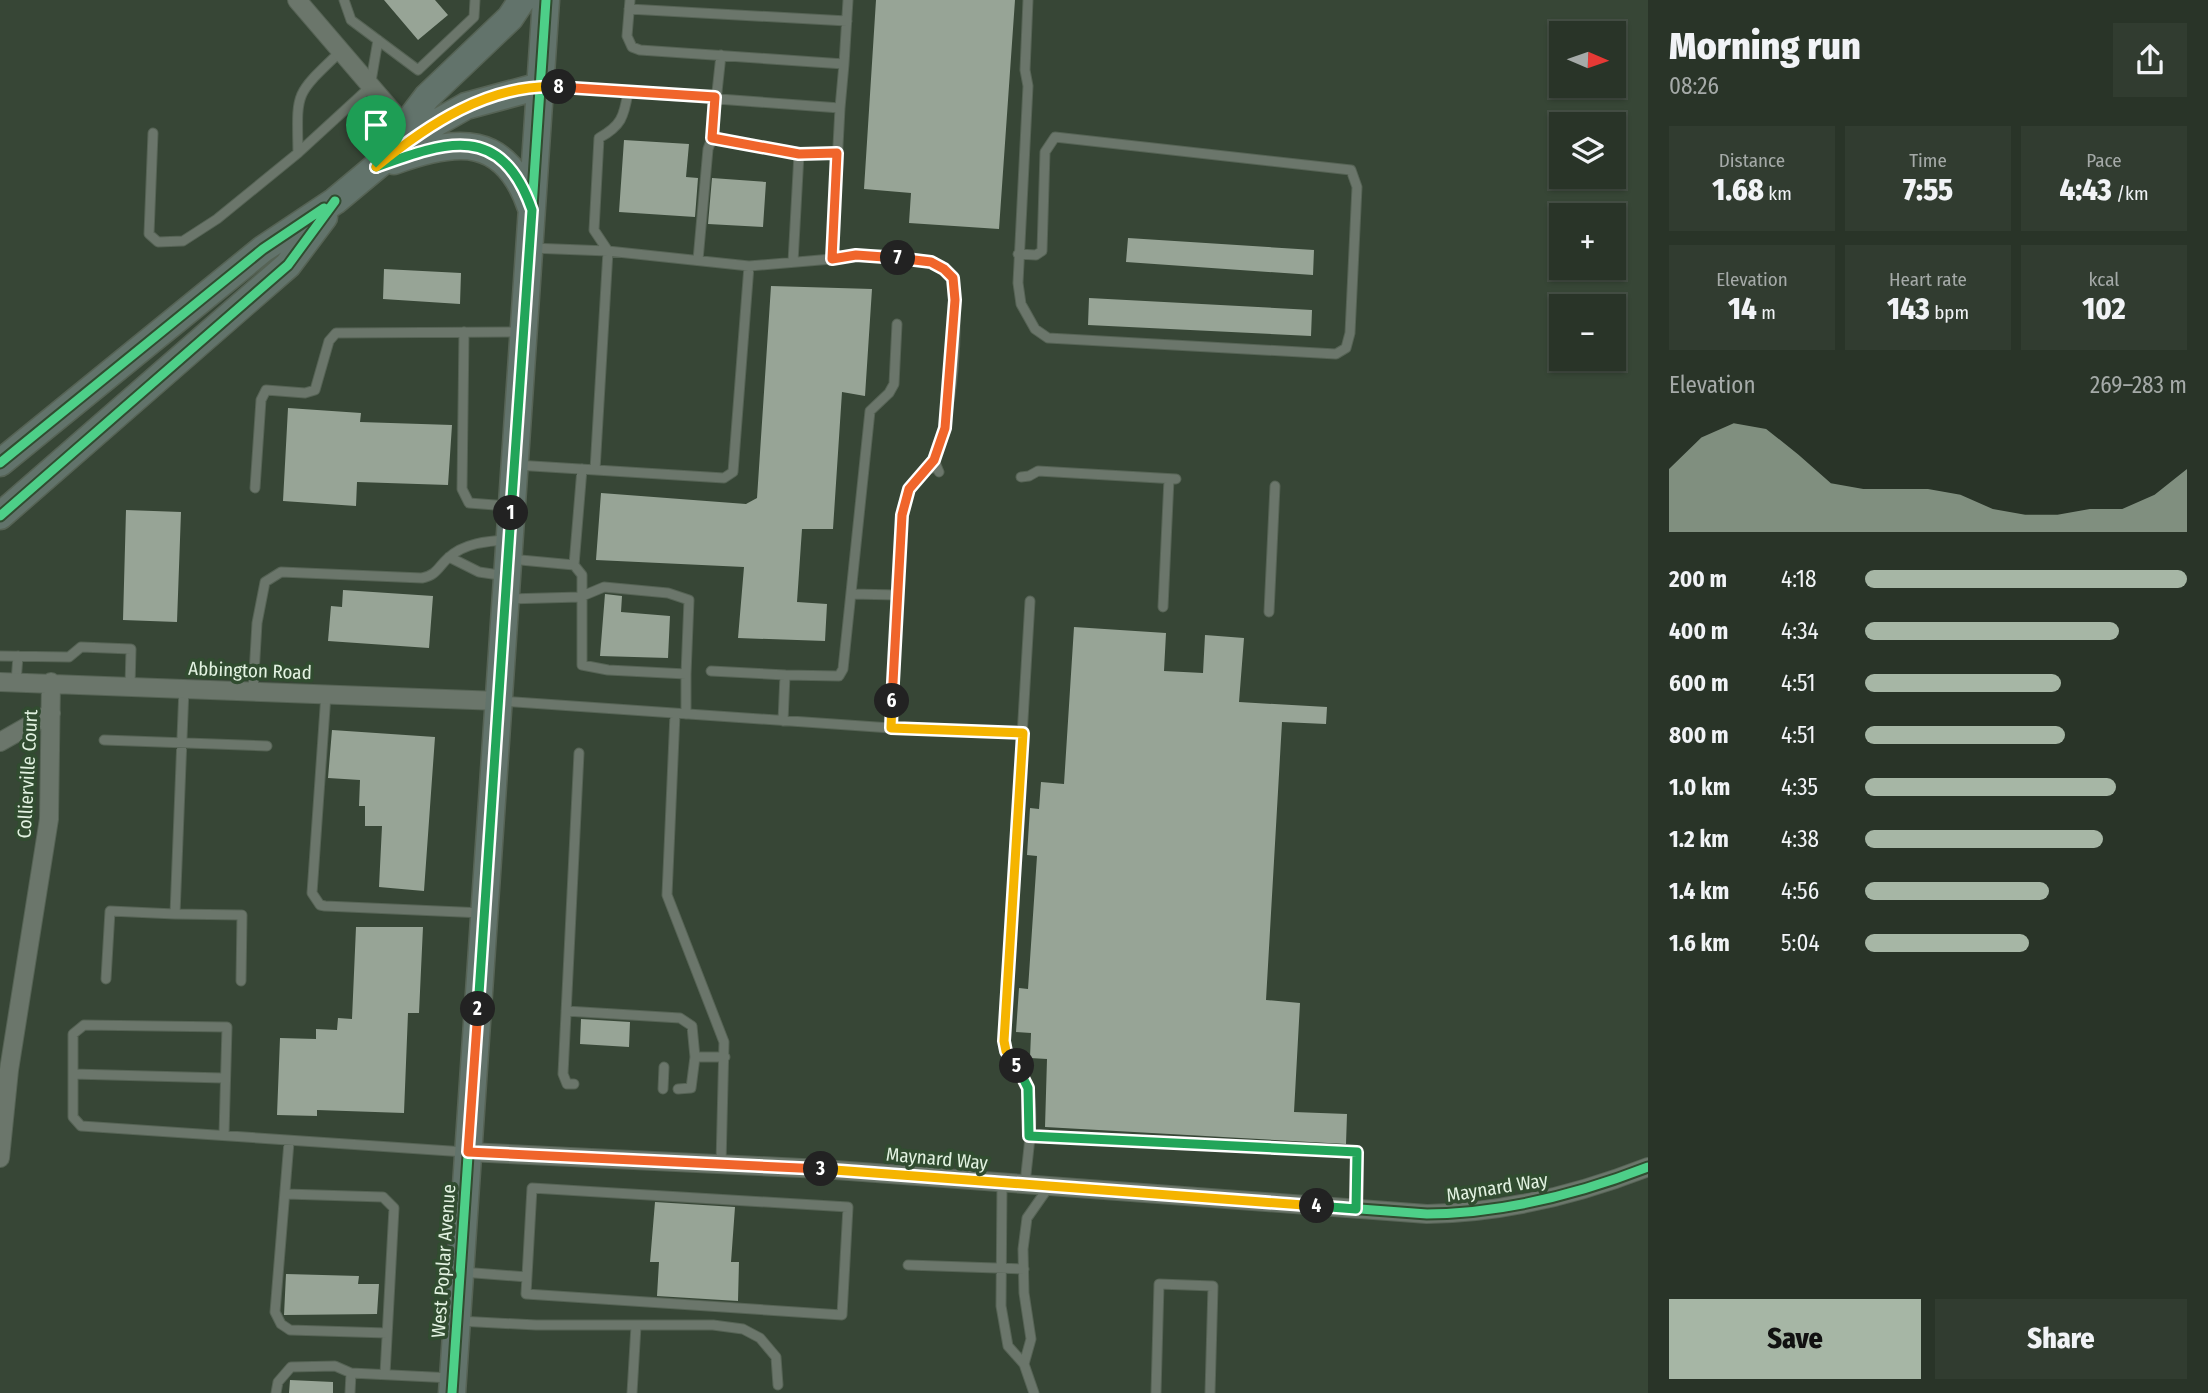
<!DOCTYPE html>
<html lang="en">
<head>
<meta charset="utf-8">
<style>
  :root { --surface:#293428; --page:#313c30; --text:#f1f3f6; --muted:#a5aaa8; --line:#454f45; --accent:#a6b6a5 }
  body { margin:0; font-family:"Fira Sans Condensed",sans-serif; background:var(--page); color:var(--text); height:100vh; display:flex; flex-direction:column; font-size:26px; white-space:nowrap }
  * { box-sizing:border-box; margin:0 }
  p { font-size:23px; color:var(--muted) }
  .icon { flex:none; width:38px; height:38px; fill:none; stroke:currentColor; stroke-width:2; stroke-linecap:round; stroke-linejoin:round }
  .map { position:relative; flex:1; overflow:hidden }
  .panel { display:flex; flex-direction:column; background:var(--surface); width:560px }
  .panel>* { flex:none }
  .needle { width:46px; rotate:92deg }
  .tools { position:absolute; left:1549px; top:21px; display:grid; gap:14px }
  .tools a { display:grid; place-items:center; width:77px; height:77px; border-radius:0px; background:var(--surface); box-shadow:0 2px 5px #0004,0 0 0 2px var(--line); font-size:35px }
  .pin { position:absolute; display:grid; place-items:center; width:60px; height:60px; color:#fff; margin:-72px -30px; border-radius:50% 50% 50% 0; rotate:-45deg; box-shadow:0 0 7px #0007 }
  .pin .icon { rotate:45deg }
  .km { position:absolute; width:35px; height:35px; margin:-18px; border-radius:50%; background:#222; color:#fff; font-size:19px; line-height:35px; text-align:center }
  .round { display:grid; place-items:center; flex:none; width:74px; height:74px; border-radius:0px; background:var(--page) }
  .headline { display:flex; align-items:center; justify-content:space-between; height:119px; padding:0 21px }
  h1 { font-size:38px; font-weight:800; line-height:52px }
  .metrics { display:grid; grid-template-columns:repeat(3,1fr); gap:10px; height:119px; padding:7px 21px }
  .metrics div { display:grid; align-content:center; border-radius:0px; background:var(--page); text-align:center }
  .metrics b { font-size:30px; font-weight:800 }
  .metrics small { font-size:19px; font-weight:400 }
  .metrics p { font-size:19px }
  .chart { height:196px; padding:14px 21px }
  .chart p { display:flex; justify-content:space-between }
  .chart svg { width:100%; height:126px; margin-top:7px; fill:var(--accent); opacity:.7 }
  .action { display:flex; gap:14px; margin-top:auto; padding:14px 21px }
  .action a { flex:1; height:80px; border-radius:0px; background:var(--accent); color:#111; font-size:28px; font-weight:800; line-height:80px; text-align:center }
  .action a+a { background:var(--page); color:var(--text) }
  ul { padding:0 21px; list-style:none; font-size:23px }
  li { display:grid; grid-template-columns:112px 84px 1fr; align-items:center; height:52px }
  li i { height:18px; border-radius:9px; background:var(--accent) }
  main { display:flex; flex:1; min-height:0 }
  .map>svg:first-child { display:block }
  .building { fill:#97a496 }
  .lines { fill:none; stroke-linecap:round; stroke-linejoin:round }
  .lane-casing { stroke:#566355; stroke-width:11 }
  .street-casing { stroke:#566355; stroke-width:20 }
  .primary-casing { stroke:#566355; stroke-width:29 }
  .lane { stroke:#6b766b; stroke-width:9 }
  .street { stroke:#6b766b; stroke-width:18 }
  .primary { stroke:#62736b; stroke-width:26 }
  .cycleway-casing { stroke:#314c30; stroke-width:13 }
  .cycleway { stroke:#4dcf88; stroke-width:9 }
  .split-1-casing { stroke:#fff; stroke-width:14 }
  .split-2-casing { stroke:#fff; stroke-width:14 }
  .split-3-casing { stroke:#fff; stroke-width:14 }
  .split-4-casing { stroke:#fff; stroke-width:14 }
  .split-5-casing { stroke:#fff; stroke-width:14 }
  .split-6-casing { stroke:#fff; stroke-width:14 }
  .split-7-casing { stroke:#fff; stroke-width:14 }
  .split-8-casing { stroke:#fff; stroke-width:14 }
  .split-9-casing { stroke:#fff; stroke-width:14 }
  .split-1 { stroke:#22a559; stroke-width:9 }
  .split-2 { stroke:#22a559; stroke-width:9 }
  .split-3 { stroke:#f0652b; stroke-width:9 }
  .split-4 { stroke:#f5b400; stroke-width:9 }
  .split-5 { stroke:#22a559; stroke-width:9 }
  .split-6 { stroke:#f5b400; stroke-width:9 }
  .split-7 { stroke:#f0652b; stroke-width:9 }
  .split-8 { stroke:#f0652b; stroke-width:9 }
  .split-9 { stroke:#f5b400; stroke-width:9 }
  .labels { text-anchor:middle; stroke-width:7; stroke-linejoin:round; paint-order:stroke }
  .street-label { font-size:19px; fill:#e2f2e1; stroke:#314c30 }
</style>
</head>
<body>
<main>
<div class="map">
<svg width="1648" height="1393" viewBox="0 0 1648 1393">
  <rect width="100%" height="100%" fill="#374636"/>
  <path class="building" d="M384 0H435L448 15 418 40Z
    M876 0H1015L999 229 909 223 911 193 864 189Z
    M624 140 689 144 686 177 698 178 695 217 619 212Z
    M712 178 766 182 763 227 708 224Z
    M1128 238 1314 250 1313 275 1126 262Z
    M384 269 461 273 460 304 383 299Z
    M771 286 872 289 865 396 842 392 833 529H802L797 602 827 604 825 641 738 638 744 567 596 560 601 493 746 504 757 498Z
    M1089 298 1312 310 1311 336 1088 325Z
    M288 408 361 413 360 422 452 425 448 485 357 482 356 506 283 501Z
    M126 510 181 512 177 622 123 620Z
    M343 590 433 596 429 648 328 641 331 606 342 607Z
    M605 594 622 596 621 612 670 616 668 658 600 656Z
    M1074 627 1166 633 1164 671 1203 673 1205 635 1244 638 1239 702 1327 707 1326 724 1282 722 1266 1000 1300 1003 1294 1112 1347 1114 1346 1144 1045 1127 1047 1059 1030 1058 1031 1033 1016 1032 1019 988 1028 989 1037 856 1027 855 1030 808 1039 809 1041 782 1064 784Z
    M332 730 435 737 424 891 379 887 382 826H365V806H359L360 780 328 778Z
    M356 927H423L419 1013H408L404 1113 317 1110V1116L277 1115 280 1038 316 1039V1029L337 1030 338 1018 352 1019Z
    M581 1019 630 1022 629 1047 580 1044Z
    M655 1202 735 1207 731 1262H739L738 1301 657 1296 659 1262H650Z
    M286 1274 359 1276 358 1284H379L377 1314 284 1315Z
    M290 1380 333 1382V1393H289Z"/>
  <g class="lines">
    <defs>
      <path id="lane" d="M344 0 351 20 418 70 474 17 475 0
        M630 0 627 36 632 47 640 50 844 64 848 0
        M629 9 847 21
        M543 86 840 108 844 64
        M153 133 149 234 158 242 183 241 217 219 298 153 370 87 378 40
        M712 138 799 154
        M298 153C297 91 294 96 339 53
        M531 248 608 251 749 266 832 259 840 108
        M1018 254 1036 255 1042 251 1045 152 1055 137 1351 170 1357 187 1350 333 1346 348 1336 354 1048 338 1035 329 1021 304 1018 283 1028 86 1025 70 1028 0
        M832 259C869 253 925 249 953 278 959 331 953 411 934 460L939 472
        M698 260 708 149 712 138 721 55
        M793 262 799 154 837 153
        M464 332 462 489 469 503 508 506
        M516 465 724 478 733 472 749 266
        M582 469 574 565 582 575V665L608 670 686 674V714
        M595 470 608 251 594 230 599 138C621 126 624 117 628 92
        M1021 477 1029 476 1038 471 1176 479
        M255 488 261 400 266 390 305 393 315 390 329 341 336 333 522 332
        M449 557 479 572 506 576
        M510 559 574 565
        M852 594 898 595
        M507 599 580 597 604 587 668 593 689 600 686 674
        M1163 607 1169 479
        M1269 612 1275 486
        M0 656 69 657 81 647 131 649 130 686
        M711 671 785 675
        M16 682 18 656
        M184 688 175 914 242 915 241 981
        M253 691 257 623 265 582 281 572 422 578C437 575 438 567 448 558 464 543 487 541 508 540
        M326 694 312 893 320 905 325 906 483 913
        M500 701 891 728 1022 733
        M675 714 667 895 724 1042 721 1164
        M783 721 785 675 839 676 843 669 870 411 889 393 894 384 897 324
        M891 728 902 515 909 489 926 468H935
        M104 740 267 746
        M106 979 110 911 175 914
        M566 1011 680 1018 692 1026 695 1057H725
        M73 1074 223 1078
        M574 1084H567L563 1074 579 753
        M663 1089 664 1067
        M678 1089 691 1088 695 1057
        M224 1134 227 1027 84 1025 73 1034V1117L81 1126 465 1152
        M1029 1136 1357 1152 1356 1209
        M289 1142 275 1312 281 1324 290 1330 387 1333
        M1002 1184 1001 1306 1008 1346 1024 1364 1034 1393
        M1025 1186C1027 1154 1036 1117 1027 1085 1023 1069 1004 1058 1004 1041L1030 601
        M532 1188 848 1207 842 1315 526 1294Z
        M286 1194 383 1197 394 1208 385 1374
        M908 1265 1024 1269
        M462 1272 527 1277
        M459 1321 536 1325H713L743 1329 760 1338 776 1357 778 1385
        M1024 1364 1031 1339 1024 1293 1023 1249 1027 1218 1048 1188
        M276 1393 278 1382 291 1367 335 1366 351 1373
        M350 1393 351 1373 452 1378
        M632 1393 636 1326
        M1156 1393 1159 1284 1213 1286 1210 1393"/>
      <path id="street" d="M297 0 411 133
        M0 682 499 701
        M0 742 51 713
        M468 1152 822 1169 1427 1214C1501 1213 1579 1194 1648 1167
        M0 1158 9 1070 49 819 51 682"/>
      <path id="primary" d="M390 146 427 97 510 18 522 0
        M394 161C457 138 506 133 531 208
        M0 463 263 249 335 201 413 136 466 106 540 86
        M0 516 288 265 324 217
        M452 1393 546 0"/>
    </defs>
    <use href="#lane" class="lane-casing"/>
    <use href="#street" class="street-casing"/>
    <use href="#primary" class="primary-casing"/>
    <use href="#lane" class="lane"/>
    <use href="#street" class="street"/>
    <use href="#primary" class="primary"/>
    <defs>
      <path id="cycleway" d="M0 463 263 249 324 208
        M0 516 288 265 335 201
        M468 1152 822 1169 1427 1214C1501 1213 1579 1194 1648 1167
        M452 1393 546 0"/>
    </defs>
    <use href="#cycleway" class="cycleway-casing"/>
    <use href="#cycleway" class="cycleway"/>
  </g>
  <g class="lines">
    <defs>
      <path id="split-1" d="M376 167C445 142 501 121 532 210L511 513"/>
      <path id="split-2" d="M478 1009 511 513"/>
      <path id="split-3" d="M478 1009 468 1152 821 1169"/>
      <path id="split-4" d="M821 1169 1317 1206"/>
      <path id="split-5" d="M1017 1066 1028 1088 1029 1136 1357 1152 1356 1209 1317 1206"/>
      <path id="split-6" d="M892 701 891 728 1023 733 1004 1041 1006 1051 1017 1066"/>
      <path id="split-7" d="M892 701 902 515 909 489 934 460 945 428 955 300 953 278 944 269 931 262 898 258"/>
      <path id="split-8" d="M559 87 715 97 712 138 799 154 837 153 832 259 856 255 898 258"/>
      <path id="split-9" d="M376 167C427 125 489 83 559 87"/>
    </defs>
    <use href="#split-1" class="split-1-casing"/>
    <use href="#split-2" class="split-2-casing"/>
    <use href="#split-3" class="split-3-casing"/>
    <use href="#split-4" class="split-4-casing"/>
    <use href="#split-5" class="split-5-casing"/>
    <use href="#split-6" class="split-6-casing"/>
    <use href="#split-7" class="split-7-casing"/>
    <use href="#split-8" class="split-8-casing"/>
    <use href="#split-9" class="split-9-casing"/>
    <use href="#split-1" class="split-1"/>
    <use href="#split-2" class="split-2"/>
    <use href="#split-3" class="split-3"/>
    <use href="#split-4" class="split-4"/>
    <use href="#split-5" class="split-5"/>
    <use href="#split-6" class="split-6"/>
    <use href="#split-7" class="split-7"/>
    <use href="#split-8" class="split-8"/>
    <use href="#split-9" class="split-9"/>
  </g>
  <g class="labels">
    <g class="street-label">
      <text transform="translate(250 670) rotate(2)" y="7">Abbington Road</text>
      <text transform="translate(27 774) rotate(-87)" y="7">Collierville Court</text>
      <text transform="translate(937 1158) rotate(5)" y="7">Maynard Way</text>
      <text transform="translate(1497 1187) rotate(-9)" y="7">Maynard Way</text>
      <text transform="translate(443 1261) rotate(-86)" y="7">West Poplar Avenue</text>
    </g>
  </g>
</svg>
<div class="tools">
<a><svg class="needle" viewBox="-14 -14 28 28"><path d="M0-13l5 13h-10z" fill="#e53935"/><path d="M0 13l5-13h-10z" fill="#a5aaa8"/></svg></a>
<a><svg class="icon" aria-label="layers" viewBox="0 0 24 24"><path d="M12 4l9 5-9 5-9-5zM3 14l9 5 9-5"/></svg></a>
<a>+</a>
<a>−</a>
</div>
<div class="pin" style="left:376px;top:167px;background:#1e9e55"><svg class="icon" aria-label="arrive" viewBox="0 0 24 24"><path d="M6 21V4h12l-3 4 3 4H6"/></svg></div>
<b class="km" style="left:511px;top:513px">1</b>
<b class="km" style="left:478px;top:1009px">2</b>
<b class="km" style="left:821px;top:1169px">3</b>
<b class="km" style="left:1317px;top:1206px">4</b>
<b class="km" style="left:1017px;top:1066px">5</b>
<b class="km" style="left:892px;top:701px">6</b>
<b class="km" style="left:898px;top:258px">7</b>
<b class="km" style="left:559px;top:87px">8</b>
</div>
<section class="panel">
<div class="headline"><div><h1>Morning run</h1><p>08:26</p></div><a class="round"><svg class="icon" aria-label="share" viewBox="0 0 24 24"><path d="M12 15V3M7 8l5-5 5 5M5 13v7h14v-7"/></svg></a></div>
<div class="metrics">
<div><p>Distance</p><b>1.68<small> km</small></b></div>
<div><p>Time</p><b>7:55</b></div>
<div><p>Pace</p><b>4:43<small> /km</small></b></div>
</div>
<div class="metrics">
<div><p>Elevation</p><b>14<small> m</small></b></div>
<div><p>Heart rate</p><b>143<small> bpm</small></b></div>
<div><p>kcal</p><b>102</b></div>
</div>
<div class="chart"><p><span>Elevation</span>269–283 m</p>
<svg viewBox="0 0 160 44" preserveAspectRatio="none"><path d="M0 44V22L10 11L20 6L30 8L40 17L50 27L60 29L70 29L80 29L90 31L100 36L110 38L120 38L130 36L140 36L150 31L160 22V44z"/></svg>
</div>
<ul>
<li><b>200 m</b>4:18<i style="width:100%"></i></li>
<li><b>400 m</b>4:34<i style="width:79%"></i></li>
<li><b>600 m</b>4:51<i style="width:61%"></i></li>
<li><b>800 m</b>4:51<i style="width:62%"></i></li>
<li><b>1.0 km</b>4:35<i style="width:78%"></i></li>
<li><b>1.2 km</b>4:38<i style="width:74%"></i></li>
<li><b>1.4 km</b>4:56<i style="width:57%"></i></li>
<li><b>1.6 km</b>5:04<i style="width:51%"></i></li>
</ul>
<div class="action"><a>Save</a><a>Share</a></div>
</section>
</main>
</body>
</html>
